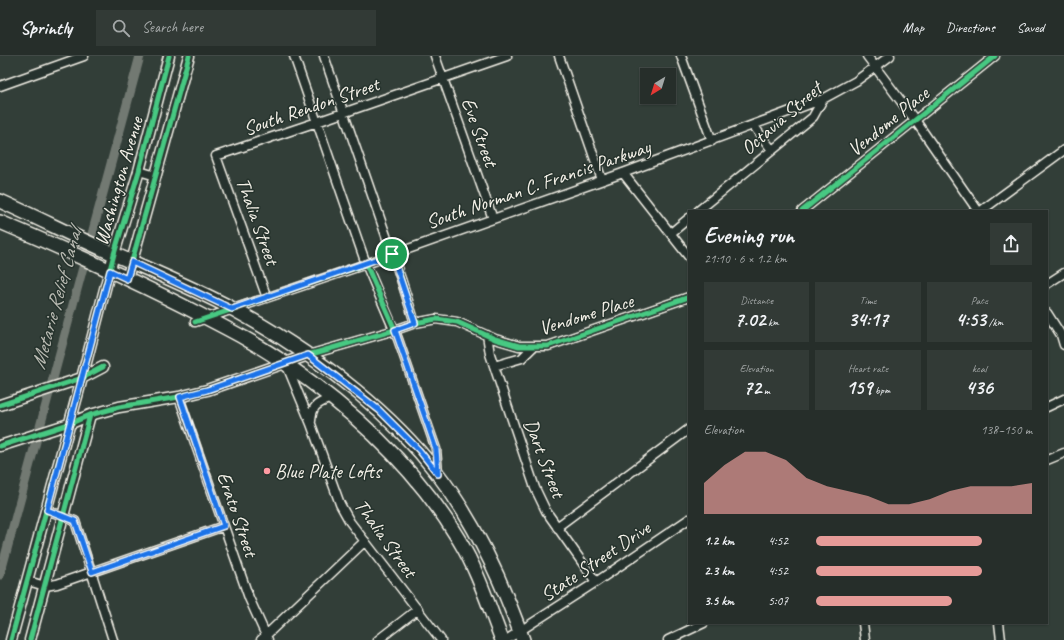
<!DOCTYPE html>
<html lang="en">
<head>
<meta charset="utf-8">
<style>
  :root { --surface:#262e2a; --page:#323a36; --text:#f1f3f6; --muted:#a4a8a8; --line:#424a47; --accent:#e69b98 }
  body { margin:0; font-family:Caveat,sans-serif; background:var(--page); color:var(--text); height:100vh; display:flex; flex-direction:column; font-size:15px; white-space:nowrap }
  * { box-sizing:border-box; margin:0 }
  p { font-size:13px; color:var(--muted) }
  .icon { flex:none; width:22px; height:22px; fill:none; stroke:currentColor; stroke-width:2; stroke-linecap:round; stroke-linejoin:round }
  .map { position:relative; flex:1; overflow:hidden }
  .side { position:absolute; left:688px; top:154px; width:360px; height:414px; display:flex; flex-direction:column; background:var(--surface); border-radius:0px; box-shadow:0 1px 3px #0004,0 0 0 1px var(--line) }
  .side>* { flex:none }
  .needle { width:26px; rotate:218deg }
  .fabs { position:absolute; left:640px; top:12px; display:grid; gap:8px }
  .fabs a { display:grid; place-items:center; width:36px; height:36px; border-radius:0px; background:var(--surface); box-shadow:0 1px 3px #0004,0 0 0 1px var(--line); font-size:20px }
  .pin { position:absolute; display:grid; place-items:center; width:34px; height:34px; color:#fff; margin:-17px; border:2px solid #fff; border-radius:50%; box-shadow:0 1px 4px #0007 }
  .round { display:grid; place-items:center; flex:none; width:42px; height:42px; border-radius:0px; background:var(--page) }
  .summary { display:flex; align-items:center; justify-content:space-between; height:68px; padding:0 16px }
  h1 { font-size:22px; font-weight:600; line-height:30px }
  .metrics { display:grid; grid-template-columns:repeat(3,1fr); gap:6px; height:68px; padding:4px 16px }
  .metrics div { display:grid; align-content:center; border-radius:0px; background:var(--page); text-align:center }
  .metrics b { font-size:20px; font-weight:600 }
  .metrics small { font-size:11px; font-weight:400 }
  .metrics p { font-size:11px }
  .chart { height:112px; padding:8px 16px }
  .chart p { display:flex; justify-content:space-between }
  .chart svg { width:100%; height:72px; margin-top:4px; fill:var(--accent); opacity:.7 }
  ul { padding:0 16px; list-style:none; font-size:13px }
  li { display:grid; grid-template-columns:64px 48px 1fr; align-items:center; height:30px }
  li i { height:10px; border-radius:5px; background:var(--accent) }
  header { display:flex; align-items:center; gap:24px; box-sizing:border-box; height:56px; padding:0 20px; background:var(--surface); border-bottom:1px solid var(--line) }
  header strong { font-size:19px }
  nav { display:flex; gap:22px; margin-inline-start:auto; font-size:14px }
  .search { width:280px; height:36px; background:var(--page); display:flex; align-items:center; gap:10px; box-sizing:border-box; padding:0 14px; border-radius:0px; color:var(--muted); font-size:15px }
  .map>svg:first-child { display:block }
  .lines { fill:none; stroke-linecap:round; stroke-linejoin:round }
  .canal { stroke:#727972; stroke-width:9 }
  .minor-casing { stroke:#f4f1e8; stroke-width:11 }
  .tertiary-casing { stroke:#f4f1e8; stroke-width:13 }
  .primary-casing { stroke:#f4f1e8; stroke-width:16 }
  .minor { stroke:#26332d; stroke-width:8 }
  .tertiary { stroke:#26332d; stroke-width:10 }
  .primary { stroke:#26332d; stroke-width:13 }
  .cycleway-casing { stroke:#26332d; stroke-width:8 }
  .cycleway { stroke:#46c982; stroke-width:5 }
  .route-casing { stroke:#fff; stroke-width:8 }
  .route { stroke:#1a73e8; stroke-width:5 }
  .poi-dot { fill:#ff9aa2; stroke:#26332d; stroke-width:1.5 }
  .labels { text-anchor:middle; stroke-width:3; stroke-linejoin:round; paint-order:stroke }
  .street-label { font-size:20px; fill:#f4f1e8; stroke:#26332d }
  .poi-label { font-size:20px; fill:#f4f1e8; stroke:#26332d; text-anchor:start }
  .water-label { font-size:21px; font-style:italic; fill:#babbb3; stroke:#26332d }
</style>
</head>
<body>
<header>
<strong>Sprintly</strong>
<div class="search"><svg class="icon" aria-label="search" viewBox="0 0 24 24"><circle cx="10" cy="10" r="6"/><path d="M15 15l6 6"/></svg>Search here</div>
<nav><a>Map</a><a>Directions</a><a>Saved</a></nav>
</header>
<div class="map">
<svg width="1064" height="584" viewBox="0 0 1064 584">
  <rect width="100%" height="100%" fill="#323e38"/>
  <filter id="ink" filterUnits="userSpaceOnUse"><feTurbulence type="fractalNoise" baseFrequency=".025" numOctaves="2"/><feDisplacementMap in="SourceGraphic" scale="8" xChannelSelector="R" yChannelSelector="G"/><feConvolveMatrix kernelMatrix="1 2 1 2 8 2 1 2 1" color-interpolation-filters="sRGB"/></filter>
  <g filter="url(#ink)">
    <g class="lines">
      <path class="canal" d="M0 519 140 0"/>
      <defs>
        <path id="minor" d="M294 0 366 208 398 283 436 393 438 417
          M324 0 401 223 415 267
          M435 0 493 163
          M559 0 602 124
          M681 0 712 85
          M867 0 915 64 978 155
          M0 30 84 0
          M753 69 772 94
          M139 115 156 120
          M623 117 689 201
          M698 155 813 61 823 43
          M802 155 995 0
          M981 155 1064 94
          M671 177 689 162
          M1047 228 1064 217
          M267 242 216 100 317 66 507 0
          M1047 257 1061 279 1064 289
          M195 266 366 208 623 117 823 43 856 25 890 0
          M487 279 490 298 535 432 546 455 596 526
          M308 299 395 274 415 267 436 263 457 266 495 283 519 290H548L689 241
          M287 310 311 368 340 448 350 466 441 584
          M494 310 522 302 533 291
          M179 341 249 542 268 584
          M1047 351 1064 343
          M311 365C312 349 317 348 331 342
          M1047 404 1064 397
          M47 454 75 465 113 584
          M557 471 689 373
          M28 525 45 530 57 528 224 470
          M863 567 865 584
          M999 567 1001 584
          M261 584 365 485
          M378 584 418 553
          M506 584 596 526 689 463
          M668 584 704 567"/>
        <path id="tertiary" d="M127 223 189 0
          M0 349 82 322 103 311
          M0 390 69 368 90 359 119 351 179 341 207 334 308 299
          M11 584 82 322 114 198 139 115 169 0
          M30 584 90 359"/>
        <path id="primary" d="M0 145C36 161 71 179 107 195 149 214 192 231 233 253 309 295 384 348 437 417 476 467 502 525 523 584
          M0 166C66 194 131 223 195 256 226 272 258 288 286 308 354 355 417 413 459 484 478 515 489 551 502 584"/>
      </defs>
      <use href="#minor" class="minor-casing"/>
      <use href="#tertiary" class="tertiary-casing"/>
      <use href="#primary" class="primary-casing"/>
      <use href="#minor" class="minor"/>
      <use href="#tertiary" class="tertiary"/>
      <use href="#primary" class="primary"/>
      <defs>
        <path id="cycleway" d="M802 155 995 0
          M393 198 415 267
          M127 223 189 0
          M195 266 366 208 395 274
          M0 349 82 322 103 311
          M0 390 69 368 90 359 119 351 179 341 207 334 308 299 395 274 415 267 436 263 444 264 457 266 495 283 519 290H548L689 241
          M11 584 82 322 114 198 139 115 169 0
          M30 584 90 359"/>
      </defs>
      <use href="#cycleway" class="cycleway-casing"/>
      <use href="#cycleway" class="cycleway"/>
    </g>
  </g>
  <g class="lines" filter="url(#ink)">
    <defs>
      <path id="route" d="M392 198 415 267 395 274 436 393 438 418 419 394 379 354 308 299 207 334 180 341 224 470 92 516 75 465 47 454 110 215 127 223 132 206 232 253Z"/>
    </defs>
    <use href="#route" class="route-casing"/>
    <use href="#route" class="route"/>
  </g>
  <circle class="poi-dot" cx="267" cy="415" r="4"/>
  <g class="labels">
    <g class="street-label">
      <text transform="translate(311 50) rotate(-19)" y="7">South Rendon Street</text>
      <text transform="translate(781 62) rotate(-41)" y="7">Octavia Street</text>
      <text transform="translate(888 65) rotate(-39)" y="7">Vendome Place</text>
      <text transform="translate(480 76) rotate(70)" y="7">Eve Street</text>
      <text transform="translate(118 125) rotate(-74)" y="7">Washington Avenue</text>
      <text transform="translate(538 128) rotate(-19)" y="7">South Norman C. Francis Parkway</text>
      <text transform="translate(258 165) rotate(70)" y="7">Thalia Street</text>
      <text transform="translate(586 258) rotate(-17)" y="7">Vendome Place</text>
      <text transform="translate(545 402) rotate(69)" y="7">Dart Street</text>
      <text transform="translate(238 458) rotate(71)" y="7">Erato Street</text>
      <text transform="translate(386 482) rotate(54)" y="7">Thalia Street</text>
      <text transform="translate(595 505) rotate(-34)" y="7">State Street Drive</text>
    </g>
    <g class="poi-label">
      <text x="275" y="422">Blue Plate Lofts</text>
    </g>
    <g class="water-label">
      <text transform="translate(56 243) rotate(-75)" y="7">Metarie Relief Canal</text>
    </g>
  </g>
</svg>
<div class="fabs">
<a><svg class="needle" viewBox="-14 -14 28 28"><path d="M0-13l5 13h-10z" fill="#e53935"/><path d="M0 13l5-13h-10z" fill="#a4a8a8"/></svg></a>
</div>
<div class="pin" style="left:392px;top:198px;background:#1e9e55"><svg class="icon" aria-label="arrive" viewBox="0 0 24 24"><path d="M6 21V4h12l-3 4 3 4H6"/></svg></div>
<section class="side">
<div class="summary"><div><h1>Evening run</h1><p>21:10 · 6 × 1.2 km</p></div><a class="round"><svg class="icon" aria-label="share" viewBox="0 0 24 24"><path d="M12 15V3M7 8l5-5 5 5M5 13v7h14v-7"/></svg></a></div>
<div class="metrics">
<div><p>Distance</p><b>7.02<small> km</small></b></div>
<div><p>Time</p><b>34:17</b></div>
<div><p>Pace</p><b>4:53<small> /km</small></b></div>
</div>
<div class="metrics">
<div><p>Elevation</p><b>72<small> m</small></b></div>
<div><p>Heart rate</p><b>159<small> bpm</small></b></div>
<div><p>kcal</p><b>436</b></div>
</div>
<div class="chart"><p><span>Elevation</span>138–150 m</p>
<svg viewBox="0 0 160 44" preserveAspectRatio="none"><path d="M0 44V25L10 14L20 6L30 6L40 11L50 22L60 27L70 30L80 33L90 38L100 38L110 35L120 30L130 27L140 27L150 27L160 25V44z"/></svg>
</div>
<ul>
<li><b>1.2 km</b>4:52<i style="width:77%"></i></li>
<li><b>2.3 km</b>4:52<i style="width:77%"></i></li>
<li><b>3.5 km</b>5:07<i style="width:63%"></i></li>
</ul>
</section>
</div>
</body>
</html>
